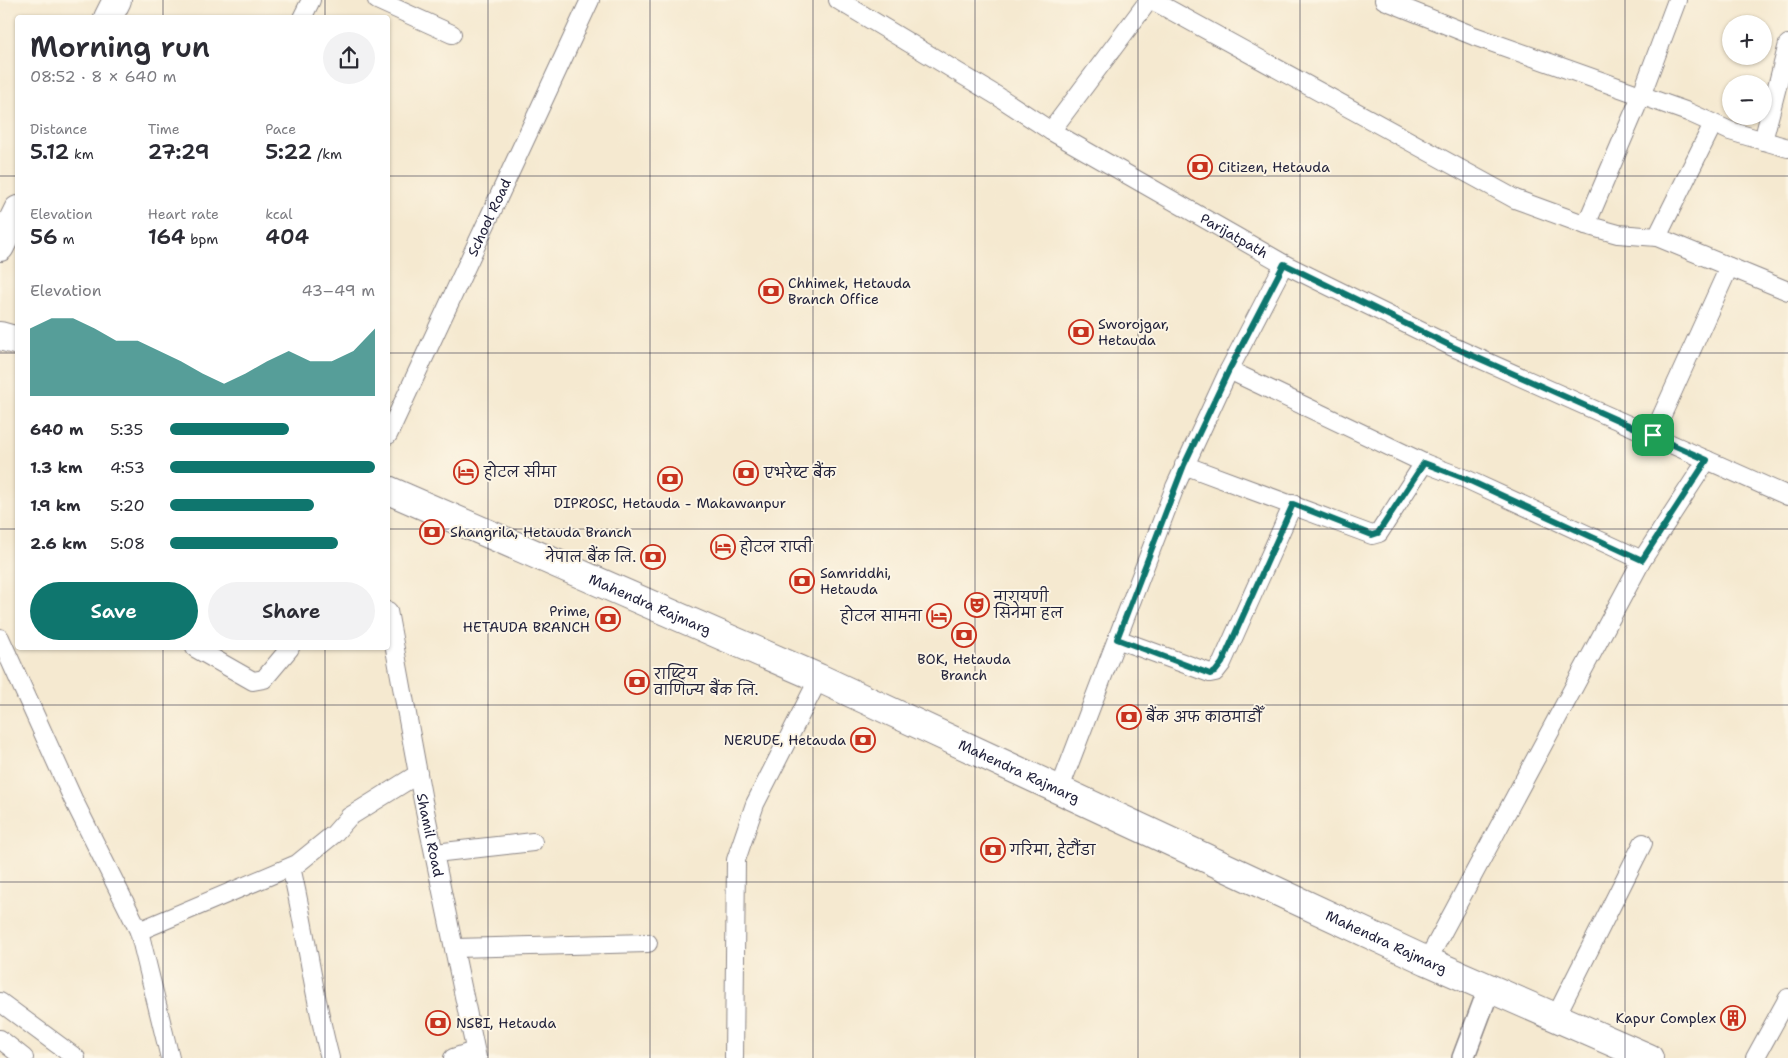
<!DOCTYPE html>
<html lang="en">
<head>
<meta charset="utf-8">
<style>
  :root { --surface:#fff; --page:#f2f2f3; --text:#2b2b33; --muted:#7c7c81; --accent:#0f766e }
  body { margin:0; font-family:"Shantell Sans","Playpen Sans Deva",sans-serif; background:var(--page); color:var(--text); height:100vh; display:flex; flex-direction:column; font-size:19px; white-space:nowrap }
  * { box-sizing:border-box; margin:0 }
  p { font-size:16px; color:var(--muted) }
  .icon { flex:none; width:28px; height:28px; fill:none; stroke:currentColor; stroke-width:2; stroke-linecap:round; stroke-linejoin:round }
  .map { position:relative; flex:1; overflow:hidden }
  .sheet { position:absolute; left:15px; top:15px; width:375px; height:635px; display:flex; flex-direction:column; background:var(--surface); border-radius:5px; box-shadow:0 1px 4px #0004 }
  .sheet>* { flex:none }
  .buttons { position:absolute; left:1722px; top:15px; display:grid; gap:10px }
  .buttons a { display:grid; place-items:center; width:50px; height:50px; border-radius:50%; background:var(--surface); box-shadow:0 1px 4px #0004; font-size:25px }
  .pin { position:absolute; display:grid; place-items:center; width:42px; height:42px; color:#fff; margin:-21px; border-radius:10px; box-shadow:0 2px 8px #0006 }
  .round { display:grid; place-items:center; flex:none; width:52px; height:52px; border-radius:26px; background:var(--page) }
  .head { display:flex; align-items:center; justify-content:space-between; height:85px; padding:0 15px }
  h1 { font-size:28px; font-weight:600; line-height:38px }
  .figures { display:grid; grid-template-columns:repeat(3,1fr); gap:8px; height:85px; padding:5px 15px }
  .figures div { display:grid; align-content:center }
  .figures b { font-size:21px; font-weight:600 }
  .figures small { font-size:14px; font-weight:400 }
  .figures p { font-size:14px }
  .chart { height:140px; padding:10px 15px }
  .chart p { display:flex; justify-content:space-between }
  .chart svg { width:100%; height:90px; margin-top:5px; fill:var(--accent); opacity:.7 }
  .button { display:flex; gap:10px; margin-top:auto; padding:10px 15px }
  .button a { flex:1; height:58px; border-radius:30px; background:var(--accent); color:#fff; font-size:20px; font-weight:600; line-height:58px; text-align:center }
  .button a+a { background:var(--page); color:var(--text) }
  ul { padding:0 15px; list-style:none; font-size:16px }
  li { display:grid; grid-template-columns:80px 60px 1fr; align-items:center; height:38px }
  li i { height:12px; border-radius:6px; background:var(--accent) }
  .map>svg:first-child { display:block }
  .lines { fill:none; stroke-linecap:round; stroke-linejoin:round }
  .minor-casing { stroke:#8c8686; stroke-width:20 }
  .tertiary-casing { stroke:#8c8686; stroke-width:24 }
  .primary-casing { stroke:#8c8686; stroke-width:30 }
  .trunk-casing { stroke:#8c8686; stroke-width:30 }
  .minor { stroke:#fff; stroke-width:18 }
  .tertiary { stroke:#fff; stroke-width:21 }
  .primary { stroke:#fff; stroke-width:28 }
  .trunk { stroke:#fff; stroke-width:28 }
  .route-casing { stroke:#fff; stroke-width:10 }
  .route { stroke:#0f766e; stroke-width:6 }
  .grid { fill:none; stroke:#22223b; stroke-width:1; stroke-opacity:0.55 }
  .labels { text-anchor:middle; stroke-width:4; stroke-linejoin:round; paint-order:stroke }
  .poi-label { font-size:14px; fill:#22223b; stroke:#fcf5e5; text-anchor:start }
  .street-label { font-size:14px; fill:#22223b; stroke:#fcf5e5 }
</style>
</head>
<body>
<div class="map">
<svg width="1788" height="1058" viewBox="0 0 1788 1058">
  <rect width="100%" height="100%" fill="#fcf5e5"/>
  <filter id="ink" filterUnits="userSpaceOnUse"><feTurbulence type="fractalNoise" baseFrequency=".02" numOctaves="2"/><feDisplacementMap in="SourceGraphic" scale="10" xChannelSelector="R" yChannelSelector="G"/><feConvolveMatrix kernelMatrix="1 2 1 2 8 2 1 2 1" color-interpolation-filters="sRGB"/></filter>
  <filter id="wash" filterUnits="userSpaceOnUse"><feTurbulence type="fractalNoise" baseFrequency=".0096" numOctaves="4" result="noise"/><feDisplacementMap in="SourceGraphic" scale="20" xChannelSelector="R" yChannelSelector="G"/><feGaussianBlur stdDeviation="1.12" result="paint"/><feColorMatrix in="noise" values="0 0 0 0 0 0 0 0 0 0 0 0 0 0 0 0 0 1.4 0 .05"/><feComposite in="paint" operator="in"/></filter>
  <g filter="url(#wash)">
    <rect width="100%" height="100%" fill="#f5e9d0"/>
  </g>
  <g filter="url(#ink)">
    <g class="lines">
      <defs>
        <g id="minor">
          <path d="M377 0 452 34"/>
          <path id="s1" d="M838 0 999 97 1051 131 1284 264 1451 346 1788 496"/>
          <path d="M1152 0 1515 199 1586 225 1618 234 1657 237 1788 291"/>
          <path d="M1384 0 1474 36 1688 112 1730 131 1788 148"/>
          <path d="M302 18 311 0"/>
          <path d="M1051 131 1149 0"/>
          <path d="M1763 141 1788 44"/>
          <path d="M1586 225 1641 96 1677 0"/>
          <path d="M1657 237 1713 124"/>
          <path d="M1229 370 1424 463 1466 479 1642 560"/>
          <path id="s2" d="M388 435 590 0"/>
          <path d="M1653 435 1729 267"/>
          <path d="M1184 465 1372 535 1379 533 1424 463"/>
          <path id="s3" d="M388 611 423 801 477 1058"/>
          <path d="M0 638 73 799 139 931 170 1058"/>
          <path d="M1117 639 1210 673 1215 672 1222 663 1293 504"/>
          <path d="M195 648 253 681 264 679 290 648"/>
          <path d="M1060 788 1175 487 1229 370 1284 264"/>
          <path d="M435 853 533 842"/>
          <path d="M291 867C306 930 313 995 330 1058"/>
          <path d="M139 931 297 864 334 834 349 817 418 774"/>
          <path d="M454 948 648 943"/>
          <path d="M1427 961 1642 560 1707 460"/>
          <path d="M0 1002 76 1058"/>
          <path d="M1555 1018 1643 843"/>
          <path d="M0 1039 24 1058"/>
          <path d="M453 1058 474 1051"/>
          <path d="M734 1058 736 860 755 804 819 678"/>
          <path d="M1755 1058 1788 998"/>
        </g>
        <path id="tertiary" d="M1463 1058 1489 989"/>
        <path id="primary" d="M108 18 117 0
          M0 247 18 210"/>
        <g id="trunk">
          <path d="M0 336 18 341"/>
          <path id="s4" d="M388 490 819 678 1427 961 1649 1058"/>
        </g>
      </defs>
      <use href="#minor" class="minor-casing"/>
      <use href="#tertiary" class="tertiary-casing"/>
      <use href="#primary" class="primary-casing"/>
      <use href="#trunk" class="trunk-casing"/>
      <use href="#minor" class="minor"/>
      <use href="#tertiary" class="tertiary"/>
      <use href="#primary" class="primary"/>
      <use href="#trunk" class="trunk"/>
    </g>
  </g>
  <g class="lines" filter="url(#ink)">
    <defs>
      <path id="route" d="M1284 264 1451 346 1707 460 1642 560 1466 479 1424 463 1378 533 1372 535 1293 504 1222 663 1215 672 1210 674 1117 639 1184 465 1229 370Z"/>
    </defs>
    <use href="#route" class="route-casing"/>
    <use href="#route" class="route"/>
  </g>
  <path class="grid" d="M163 0V18M325 0V18M488 0V1058M650 0V1058M813 0V1058M975 0V1058M1138 0V1058M1300 0V1058M1463 0V1058M1625 0V1058M0 176H18M388 176H1788M0 353H18M388 353H1788M0 529H18M388 529H1788M163 648V1058M325 648V1058M0 705H1788M0 882H1788"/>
  <defs>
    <symbol id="bank-ring" viewBox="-11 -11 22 22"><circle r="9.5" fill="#fcf5e5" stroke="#c8321e" stroke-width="1.5"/><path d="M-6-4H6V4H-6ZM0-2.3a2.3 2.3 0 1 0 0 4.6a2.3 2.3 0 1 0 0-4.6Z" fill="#c8321e"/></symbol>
    <symbol id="hotel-ring" viewBox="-11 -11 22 22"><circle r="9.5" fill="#fcf5e5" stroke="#c8321e" stroke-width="1.5"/><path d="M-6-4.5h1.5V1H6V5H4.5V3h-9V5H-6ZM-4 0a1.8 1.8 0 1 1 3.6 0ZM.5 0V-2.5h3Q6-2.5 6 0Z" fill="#c8321e"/></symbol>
    <symbol id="theatre-ring" viewBox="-11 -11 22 22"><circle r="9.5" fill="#fcf5e5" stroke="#c8321e" stroke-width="1.5"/><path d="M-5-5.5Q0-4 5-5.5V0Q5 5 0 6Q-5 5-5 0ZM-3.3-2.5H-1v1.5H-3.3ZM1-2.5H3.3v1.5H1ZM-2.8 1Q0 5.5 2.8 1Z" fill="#c8321e"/></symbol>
    <symbol id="building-ring" viewBox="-11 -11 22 22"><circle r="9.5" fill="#fcf5e5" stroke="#c8321e" stroke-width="1.5"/><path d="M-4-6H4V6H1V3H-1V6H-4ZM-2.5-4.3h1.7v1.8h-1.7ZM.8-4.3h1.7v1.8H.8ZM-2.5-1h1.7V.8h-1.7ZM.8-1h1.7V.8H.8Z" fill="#c8321e"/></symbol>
  </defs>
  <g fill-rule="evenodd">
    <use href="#bank-ring" x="1186" y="153" width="28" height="28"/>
    <use href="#bank-ring" x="757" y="277" width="28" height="28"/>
    <use href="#bank-ring" x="1067" y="318" width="28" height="28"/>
    <use href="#hotel-ring" x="452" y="458" width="28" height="28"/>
    <use href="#bank-ring" x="732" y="459" width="28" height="28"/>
    <use href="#bank-ring" x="656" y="465" width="28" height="28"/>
    <use href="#bank-ring" x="418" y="518" width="28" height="28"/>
    <use href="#hotel-ring" x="709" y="533" width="28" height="28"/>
    <use href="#bank-ring" x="639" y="543" width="28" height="28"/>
    <use href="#bank-ring" x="788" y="567" width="28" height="28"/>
    <use href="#theatre-ring" x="963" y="591" width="28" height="28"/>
    <use href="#hotel-ring" x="925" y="602" width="28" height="28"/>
    <use href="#bank-ring" x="594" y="605" width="28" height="28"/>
    <use href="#bank-ring" x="950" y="621" width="28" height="28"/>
    <use href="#bank-ring" x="623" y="668" width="28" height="28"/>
    <use href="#bank-ring" x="1115" y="703" width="28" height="28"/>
    <use href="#bank-ring" x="849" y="726" width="28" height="28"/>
    <use href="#bank-ring" x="979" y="836" width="28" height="28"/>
    <use href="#building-ring" x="1719" y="1004" width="28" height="28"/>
    <use href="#bank-ring" x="424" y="1009" width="28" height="28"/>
  </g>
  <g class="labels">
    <g class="poi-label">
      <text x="1218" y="172">Citizen, Hetauda</text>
      <text x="788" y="288">Chhimek, Hetauda<tspan x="788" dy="16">Branch Office</tspan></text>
      <text x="1098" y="329">Sworojgar,<tspan x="1098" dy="16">Hetauda</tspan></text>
      <text x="484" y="477">होटल सीमा</text>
      <text x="764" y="478">एभरेष्ट बैंक</text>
      <text x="670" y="508" text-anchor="middle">DIPROSC, Hetauda - Makawanpur</text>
      <text x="450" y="537">Shangrila, Hetauda Branch</text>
      <text x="740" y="552">होटल राप्ती</text>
      <text x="636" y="562" text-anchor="end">नेपाल बैंक लि.</text>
      <text x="820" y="578">Samriddhi,<tspan x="820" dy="16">Hetauda</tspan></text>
      <text x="994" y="602">नारायणी<tspan x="994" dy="16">सिनेमा हल</tspan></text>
      <text x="590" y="616" text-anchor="end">Prime,<tspan x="590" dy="16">HETAUDA BRANCH</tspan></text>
      <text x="922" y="621" text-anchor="end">होटल सामना</text>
      <text x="964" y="664" text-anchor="middle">BOK, Hetauda<tspan x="964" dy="16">Branch</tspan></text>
      <text x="654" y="679">राष्ट्रिय<tspan x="654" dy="16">वाणिज्य बैंक लि.</tspan></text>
      <text x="1146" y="722">बैंक अफ काठमाडौँ</text>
      <text x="846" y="745" text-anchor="end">NERUDE, Hetauda</text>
      <text x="1010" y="855">गरिमा, हेटौंडा</text>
      <text x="1716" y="1023" text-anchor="end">Kapur Complex</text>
      <text x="456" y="1028">NSBI, Hetauda</text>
    </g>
    <g class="street-label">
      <text dy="5" stroke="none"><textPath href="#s2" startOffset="240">School Road</textPath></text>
      <text dy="5" stroke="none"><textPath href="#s1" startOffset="461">Parijatpath</textPath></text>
      <text dy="5" stroke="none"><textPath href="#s4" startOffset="286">Mahendra Rajmarg</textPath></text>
      <text dy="5" stroke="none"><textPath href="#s4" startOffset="691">Mahendra Rajmarg</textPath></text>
      <text dy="5" stroke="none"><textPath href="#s3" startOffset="228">Shamil Road</textPath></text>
      <text dy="5" stroke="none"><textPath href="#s4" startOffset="1096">Mahendra Rajmarg</textPath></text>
    </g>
  </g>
</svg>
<div class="buttons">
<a>+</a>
<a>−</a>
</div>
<div class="pin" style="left:1653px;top:435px;background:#1e9e55"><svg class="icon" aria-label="arrive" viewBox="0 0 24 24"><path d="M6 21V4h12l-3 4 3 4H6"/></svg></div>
<section class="sheet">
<div class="head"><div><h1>Morning run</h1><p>08:52 · 8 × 640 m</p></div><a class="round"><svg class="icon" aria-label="share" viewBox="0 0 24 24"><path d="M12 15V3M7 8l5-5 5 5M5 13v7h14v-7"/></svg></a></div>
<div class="figures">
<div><p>Distance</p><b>5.12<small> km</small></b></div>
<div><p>Time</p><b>27:29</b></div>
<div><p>Pace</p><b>5:22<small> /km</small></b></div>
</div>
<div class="figures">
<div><p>Elevation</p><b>56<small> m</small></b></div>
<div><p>Heart rate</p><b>164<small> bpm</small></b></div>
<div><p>kcal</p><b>404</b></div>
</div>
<div class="chart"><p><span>Elevation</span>43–49 m</p>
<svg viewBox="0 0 160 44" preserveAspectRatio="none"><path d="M0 44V11L10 6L20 6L30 11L40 17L50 17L60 22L70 27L80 33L90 38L100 33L110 27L120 22L130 27L140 27L150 22L160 11V44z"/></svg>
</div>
<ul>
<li><b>640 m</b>5:35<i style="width:58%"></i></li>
<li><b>1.3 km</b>4:53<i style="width:100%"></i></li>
<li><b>1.9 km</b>5:20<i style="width:70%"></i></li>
<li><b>2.6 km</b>5:08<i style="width:82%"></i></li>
</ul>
<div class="button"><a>Save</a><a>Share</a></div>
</section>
</div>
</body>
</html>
